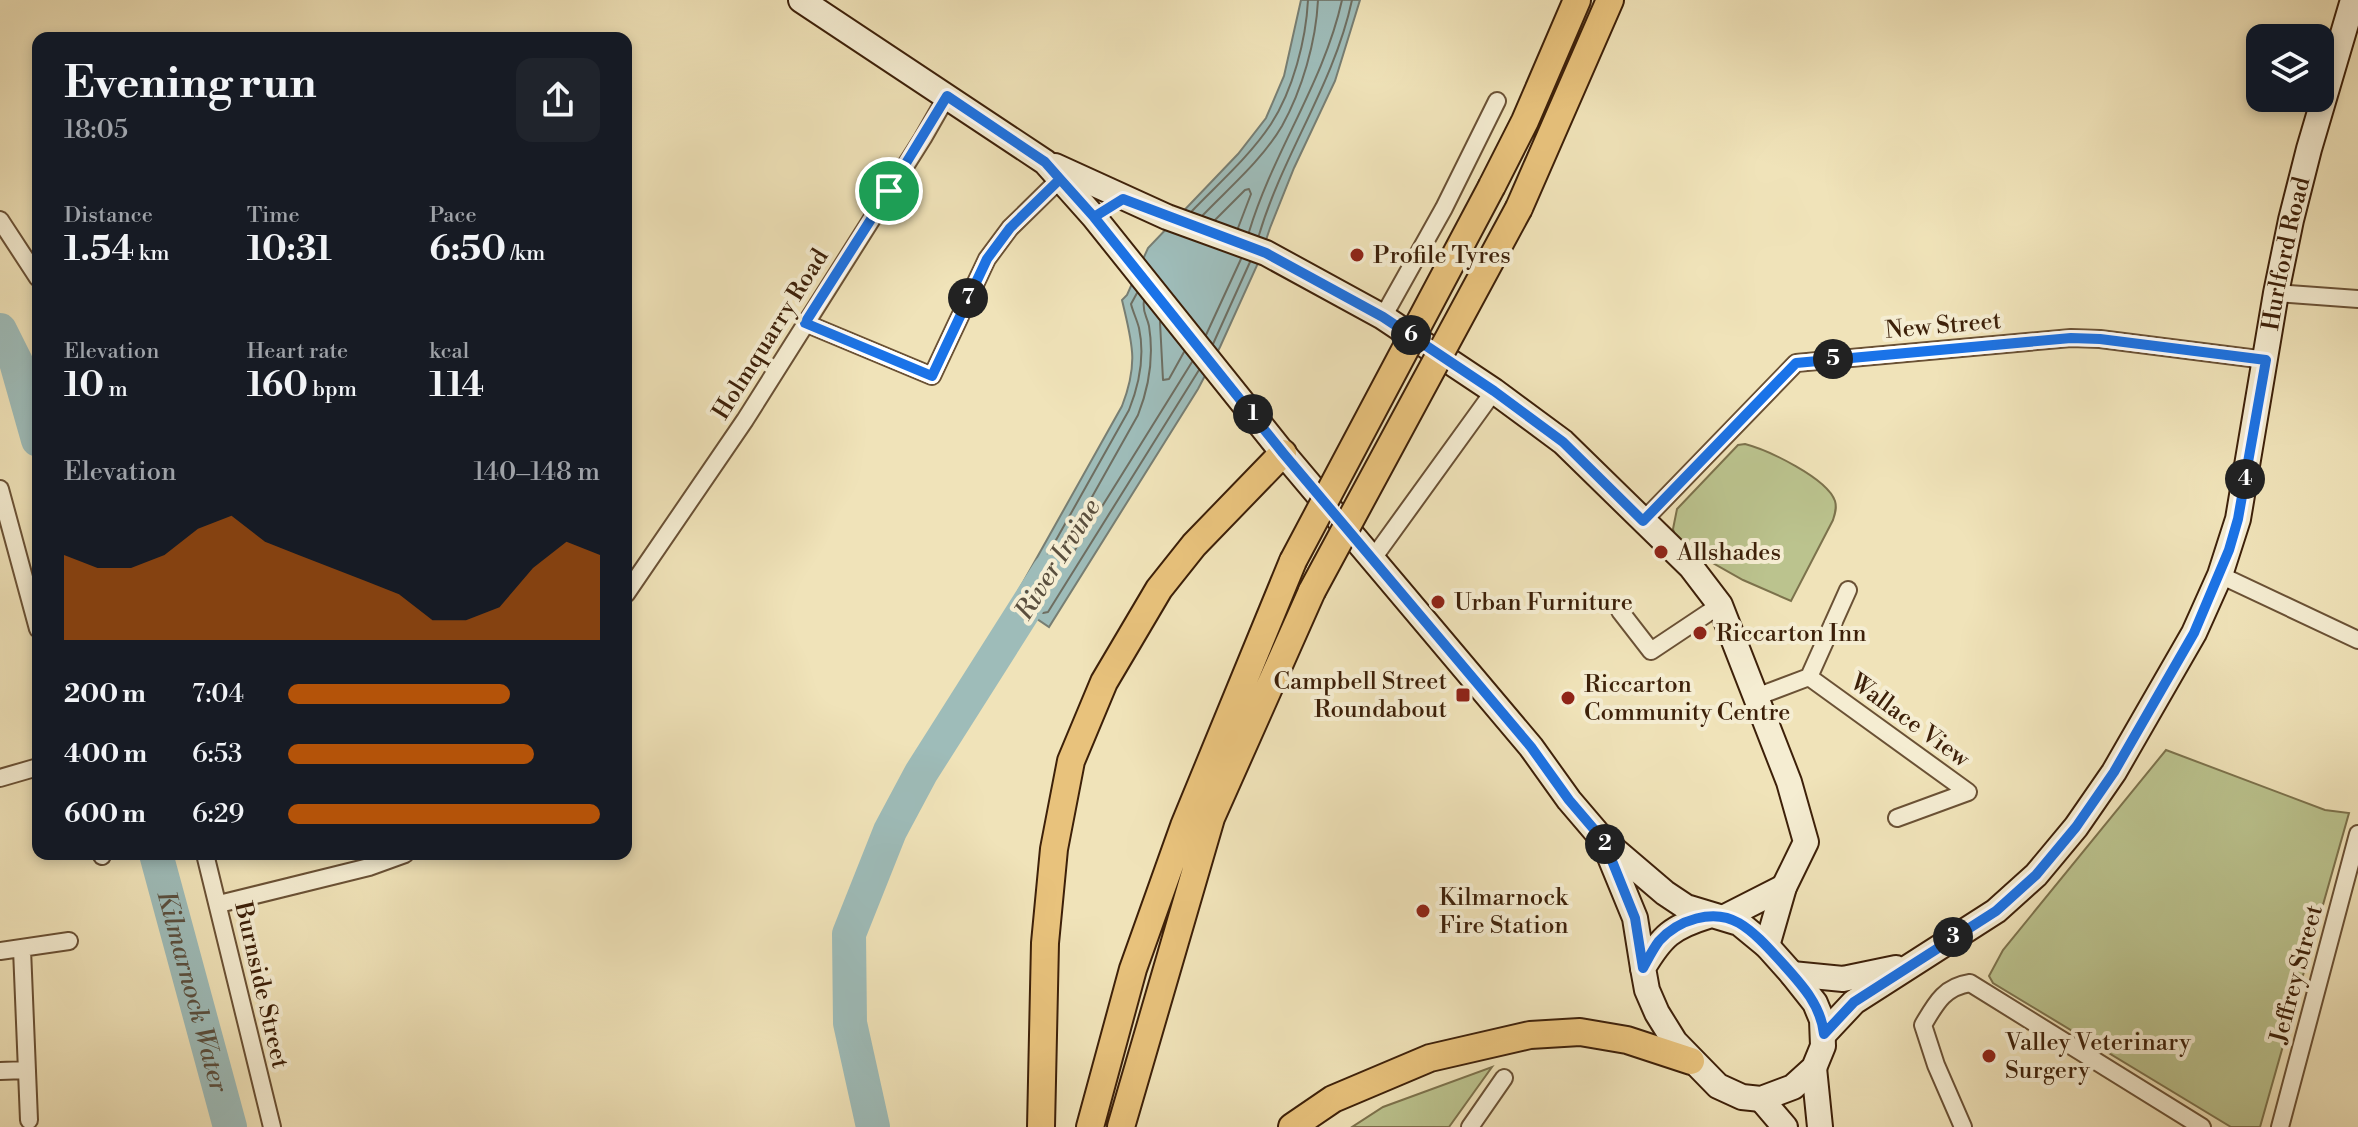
<!DOCTYPE html>
<html lang="en">
<head>
<meta charset="utf-8">
<style>
  :root { --surface:#171b24; --page:#20242c; --text:#f1f3f6; --muted:#9ea1a6; --accent:#b45309 }
  body { margin:0; font-family:"Libre Bodoni",serif; background:var(--page); color:var(--text); height:100vh; display:flex; flex-direction:column; font-size:30px; white-space:nowrap }
  * { box-sizing:border-box; margin:0 }
  p { font-size:26px; color:var(--muted) }
  .icon { flex:none; width:44px; height:44px; fill:none; stroke:currentColor; stroke-width:2; stroke-linecap:round; stroke-linejoin:round }
  .map { position:relative; flex:1; overflow:hidden }
  .details { position:absolute; left:32px; top:32px; width:600px; height:828px; display:flex; flex-direction:column; background:var(--surface); border-radius:16px; box-shadow:0 4px 12px #0003 }
  .details>* { flex:none }
  .controls { position:absolute; left:2246px; top:24px; display:grid; gap:16px }
  .controls a { display:grid; place-items:center; width:88px; height:88px; border-radius:16px; background:var(--surface); box-shadow:0 4px 12px #0003; font-size:40px }
  .pin { position:absolute; display:grid; place-items:center; width:68px; height:68px; color:#fff; margin:-34px; border:4px solid #fff; border-radius:50%; box-shadow:0 2px 8px #0007 }
  .km { position:absolute; width:40px; height:40px; margin:-20px; border-radius:50%; background:#222; color:#fff; font-size:22px; line-height:40px; text-align:center }
  .round { display:grid; place-items:center; flex:none; width:84px; height:84px; border-radius:16px; background:var(--page) }
  .head { display:flex; align-items:center; justify-content:space-between; height:136px; padding:0 32px }
  h1 { font-size:44px; font-weight:700; line-height:60px }
  .stats { display:grid; grid-template-columns:repeat(3,1fr); gap:12px; height:136px; padding:8px 32px }
  .stats div { display:grid; align-content:center }
  .stats b { font-size:34px; font-weight:700 }
  .stats small { font-size:22px; font-weight:400 }
  .stats p { font-size:22px }
  .chart { height:224px; padding:16px 32px }
  .chart p { display:flex; justify-content:space-between }
  .chart svg { width:100%; height:144px; margin-top:8px; fill:var(--accent); opacity:.7 }
  ul { padding:0 32px; list-style:none; font-size:26px }
  li { display:grid; grid-template-columns:128px 96px 1fr; align-items:center; height:60px }
  li i { height:20px; border-radius:10px; background:var(--accent) }
  .map>svg:first-child { display:block }
  .green { fill:#bbc38e; stroke:#7c724c; stroke-width:2 }
  .water { fill:#9ebcb9; stroke:#777e73; stroke-width:2 }
  .lines { fill:none; stroke-linecap:round; stroke-linejoin:round }
  .shore { stroke:#6e6e61; stroke-width:2 }
  .river { stroke:#9ebcb9; stroke-width:34 }
  .street-casing { stroke:#6a5135; stroke-width:20 }
  .secondary-casing { stroke:#3d2009; stroke-width:28 }
  .primary-casing { stroke:#3d2009; stroke-width:30 }
  .street { stroke:#f5edd2; stroke-width:16 }
  .secondary { stroke:#f5edd2; stroke-width:24 }
  .primary { stroke:#e8c27c; stroke-width:26 }
  .primary-bridge-casing { stroke:#3d2009; stroke-width:30; stroke-linecap:butt }
  .primary-bridge { stroke:#e8c27c; stroke-width:26 }
  .route-casing { stroke:#fff; stroke-width:16 }
  .route { stroke:#1a73e8; stroke-width:10 }
  .poi-dot { fill:#8f2418; stroke:#f5edd2; stroke-width:3 }
  .labels { text-anchor:middle; stroke-width:8; stroke-linejoin:round; paint-order:stroke }
  .poi-label { font-size:24px; fill:#3d2009; stroke:#f5edd2; text-anchor:start }
  .street-label { font-size:24px; fill:#3d2009; stroke:#f5edd2 }
  .water-label { font-size:26px; font-style:italic; fill:#5a4f3e; stroke:#f5edd2 }
</style>
</head>
<body>
<div class="map">
<svg width="2358" height="1127" viewBox="0 0 2358 1127">
  <rect width="100%" height="100%" fill="#f0e3b9"/>
  <filter id="stains"><feTurbulence type="fractalNoise" baseFrequency=".0025" numOctaves="4"/><feColorMatrix values="0 0 0 0 .2 0 0 0 0 .09 0 0 0 0 .02 0 0 0 .5 -.17"/></filter>
  <radialGradient id="worn" r=".72"><stop offset=".6" stop-color="#630" stop-opacity="0"/><stop offset="1" stop-color="#630" stop-opacity=".3"/></radialGradient>
  <path class="green" d="M1745 444C1768 450 1827 478 1835 501 1837 508 1835 514 1833 520L1791 601 1743 580 1681 545 1675 536 1673 529 1677 509 1738 445Z
    M2166 750 2325 810 2349 813 2260 1127H2231L1993 983 1989 976 2003 950Z
    M1492 1067 1449 1127H1352L1383 1107Z"/>
  <path class="water" d="M1301 0H1360L1335 81 1294 168 1270 228 1259 261 1220 347 1198 389 1049 627 1012 602 1122 406C1139 362 1132 343 1122 300L1127 295 1148 248 1238 154 1266 118 1284 76Z"/>
  <g class="lines">
    <path class="shore" d="M1192 211C1219 183 1249 157 1271 124 1293 90 1306 40 1308 0
      M1203 215C1230 187 1262 160 1282 126 1302 90 1316 42 1318 0
      M1215 220 1245 190 1249 189 1251 194 1238 228
      M1249 232C1273 152 1324 82 1342 0
      M1259 235C1283 154 1334 84 1352 0
      M1137 293 1131 304C1133 312 1137 320 1139 328 1145 356 1139 385 1129 410L1024 597 1025 602 1043 613 1048 612 1199 370
      M1144 301C1142 312 1147 316 1149 326 1154 357 1149 387 1138 415L1038 593 1040 599 1045 598 1192 362
      M1160 322 1163 380 1169 379 1184 352
      M1206 335 1241 259
      M1213 344 1250 262"/>
    <g class="river">
      <path d="M0 330 16 362 38 440"/>
      <path id="s1" d="M156 854 230 1127"/>
      <path d="M873 1127 850 1023 849 934 890 831 921 773 1049 571"/>
    </g>
    <defs>
      <path id="street" d="M0 220 38 278
        M2276 293 2358 299
        M1383 317 1444 208 1497 101
        M805 323 932 376 987 259 1010 228 1060 179
        M0 489 38 629
        M1643 521 1796 363 2071 338 2100 339 2266 360
        M1374 557 1494 391
        M2220 575 2358 640
        M626 594 745 420 923 138 947 96
        M1620 611 1651 651 1720 605
        M1809 677 1848 590
        M1756 697 1809 677 1968 792 1897 818
        M0 778 38 767
        M101 854 102 856
        M205 854 272 1127
        M219 904 369 867 405 854
        M22 949 29 1120
        M0 951 69 941
        M0 1071 27 1070
        M1470 1127 1504 1078
        M1963 1127 1936 1065 1923 1025C1936 1003 1944 987 1970 983L2202 1127
        M2280 1127 2358 834"/>
      <g id="secondary">
        <path d="M801 0 1045 162 1094 217 1283 453 1531 747 1569 800 1604 841 1665 893 1686 907 1739 923 1767 946 1792 974 1815 1003 1822 1020 1823 1046 1814 1068 1793 1087 1761 1099 1742 1097 1718 1086 1675 1042 1657 1013 1647 990 1643 968C1662 936 1672 927 1708 916"/>
        <path d="M1055 166 1167 217 1266 253 1383 317 1494 391 1563 442 1691 567 1720 605 1789 782 1806 842 1784 887 1767 946"/>
        <path d="M1605 845 1635 918 1643 968"/>
        <path d="M1725 917 1784 887"/>
        <path d="M1792 974 1843 979 1896 968"/>
        <path id="s2" d="M1824 1034 1854 1002 1996 911 2036 875 2076 827 2114 772 2194 633 2220 575 2238 519 2276 293 2291 220 2309 149 2353 0"/>
        <path d="M1814 1068 1820 1127"/>
        <path d="M1761 1099 1785 1127"/>
      </g>
      <path id="primary" d="M1492 186 1525 121 1577 0
        M1519 208 1610 0
        M1041 1127 1045 943 1054 849 1071 761 1104 682 1159 589 1194 545 1283 453
        M1090 1127 1133 969 1184 826 1293 561
        M1121 1127 1211 818 1312 591
        M1292 1127 1333 1099 1430 1058 1530 1035 1580 1032 1627 1040 1691 1061"/>
    </defs>
    <use href="#street" class="street-casing"/>
    <use href="#secondary" class="secondary-casing"/>
    <use href="#primary" class="primary-casing"/>
    <use href="#street" class="street"/>
    <use href="#secondary" class="secondary"/>
    <use href="#primary" class="primary"/>
    <defs>
      <path id="primary-bridge" d="M1293 561 1492 186
        M1312 591 1519 208"/>
    </defs>
    <use href="#primary-bridge" class="primary-bridge-casing"/>
    <use href="#primary-bridge" class="primary-bridge"/>
  </g>
  <g class="lines">
    <defs>
      <path id="route" d="M889 191 947 96 1045 162 1060 179 1094 217 1283 453 1531 747 1569 800 1604 841 1635 918 1643 968C1648 959 1653 949 1659 941 1678 920 1713 908 1739 923 1756 933 1771 951 1784 965 1803 986 1821 1006 1824 1034L1854 1002 1996 911 2036 875 2076 827 2114 772 2194 633 2229 550 2238 519 2266 360 2100 339 2071 338 1796 363 1643 521 1563 442 1494 391 1383 317 1266 253 1123 199 1094 217 1060 179 1010 228 987 259 932 376 805 323 889 191"/>
    </defs>
    <use href="#route" class="route-casing"/>
    <use href="#route" class="route"/>
  </g>
  <g class="poi-dot">
    <circle cx="1357" cy="255" r="8"/>
    <circle cx="1661" cy="552" r="8"/>
    <circle cx="1438" cy="602" r="8"/>
    <circle cx="1700" cy="633" r="8"/>
    <rect x="1455" y="687" width="16" height="16" rx="4"/>
    <circle cx="1568" cy="698" r="8"/>
    <circle cx="1423" cy="911" r="8"/>
    <circle cx="1989" cy="1056" r="8"/>
  </g>
  <g class="labels">
    <g class="poi-label">
      <text x="1373" y="263">Profile Tyres</text>
      <text x="1677" y="560">Allshades</text>
      <text x="1454" y="610">Urban Furniture</text>
      <text x="1716" y="641">Riccarton Inn</text>
      <text x="1447" y="689" text-anchor="end">Campbell Street<tspan x="1447" dy="28">Roundabout</tspan></text>
      <text x="1584" y="692">Riccarton<tspan x="1584" dy="28">Community Centre</tspan></text>
      <text x="1439" y="905">Kilmarnock<tspan x="1439" dy="28">Fire Station</tspan></text>
      <text x="2005" y="1050">Valley Veterinary<tspan x="2005" dy="28">Surgery</tspan></text>
    </g>
    <g class="street-label">
      <text dy="8" stroke="none"><textPath href="#s2" startOffset="948">Hurlford Road</textPath></text>
      <text transform="translate(1943 325) rotate(-5)" y="8">New Street</text>
      <text transform="translate(770 334) rotate(-58)" y="8">Holmquarry Road</text>
      <text transform="translate(1910 720) rotate(36)" y="8">Wallace View</text>
      <text transform="translate(2296 974) rotate(-75)" y="8">Jeffrey Street</text>
      <text transform="translate(262 985) rotate(77)" y="8">Burnside Street</text>
    </g>
    <g class="water-label">
      <text transform="translate(1057 559) rotate(-58)" y="9">River Irvine</text>
      <text dy="9" stroke="none"><textPath href="#s1" startOffset="142">Kilmarnock Water</textPath></text>
    </g>
  </g>
  <rect width="100%" height="100%" filter="url(#stains)"/>
  <rect width="100%" height="100%" fill="url(#worn)"/>
</svg>
<div class="controls">
<a><svg class="icon" aria-label="layers" viewBox="0 0 24 24"><path d="M12 4l9 5-9 5-9-5zM3 14l9 5 9-5"/></svg></a>
</div>
<div class="pin" style="left:889px;top:191px;background:#1e9e55"><svg class="icon" aria-label="arrive" viewBox="0 0 24 24"><path d="M6 21V4h12l-3 4 3 4H6"/></svg></div>
<b class="km" style="left:1253px;top:414px">1</b>
<b class="km" style="left:1605px;top:844px">2</b>
<b class="km" style="left:1953px;top:937px">3</b>
<b class="km" style="left:2245px;top:479px">4</b>
<b class="km" style="left:1833px;top:359px">5</b>
<b class="km" style="left:1411px;top:335px">6</b>
<b class="km" style="left:968px;top:298px">7</b>
<section class="details">
<div class="head"><div><h1>Evening run</h1><p>18:05</p></div><a class="round"><svg class="icon" aria-label="share" viewBox="0 0 24 24"><path d="M12 15V3M7 8l5-5 5 5M5 13v7h14v-7"/></svg></a></div>
<div class="stats">
<div><p>Distance</p><b>1.54<small> km</small></b></div>
<div><p>Time</p><b>10:31</b></div>
<div><p>Pace</p><b>6:50<small> /km</small></b></div>
</div>
<div class="stats">
<div><p>Elevation</p><b>10<small> m</small></b></div>
<div><p>Heart rate</p><b>160<small> bpm</small></b></div>
<div><p>kcal</p><b>114</b></div>
</div>
<div class="chart"><p><span>Elevation</span>140–148 m</p>
<svg viewBox="0 0 160 44" preserveAspectRatio="none"><path d="M0 44V18L10 22L20 22L30 18L40 10L50 6L60 14L70 18L80 22L90 26L100 30L110 38L120 38L130 34L140 22L150 14L160 18V44z"/></svg>
</div>
<ul>
<li><b>200 m</b>7:04<i style="width:71%"></i></li>
<li><b>400 m</b>6:53<i style="width:79%"></i></li>
<li><b>600 m</b>6:29<i style="width:100%"></i></li>
</ul>
</section>
</div>
</body>
</html>
